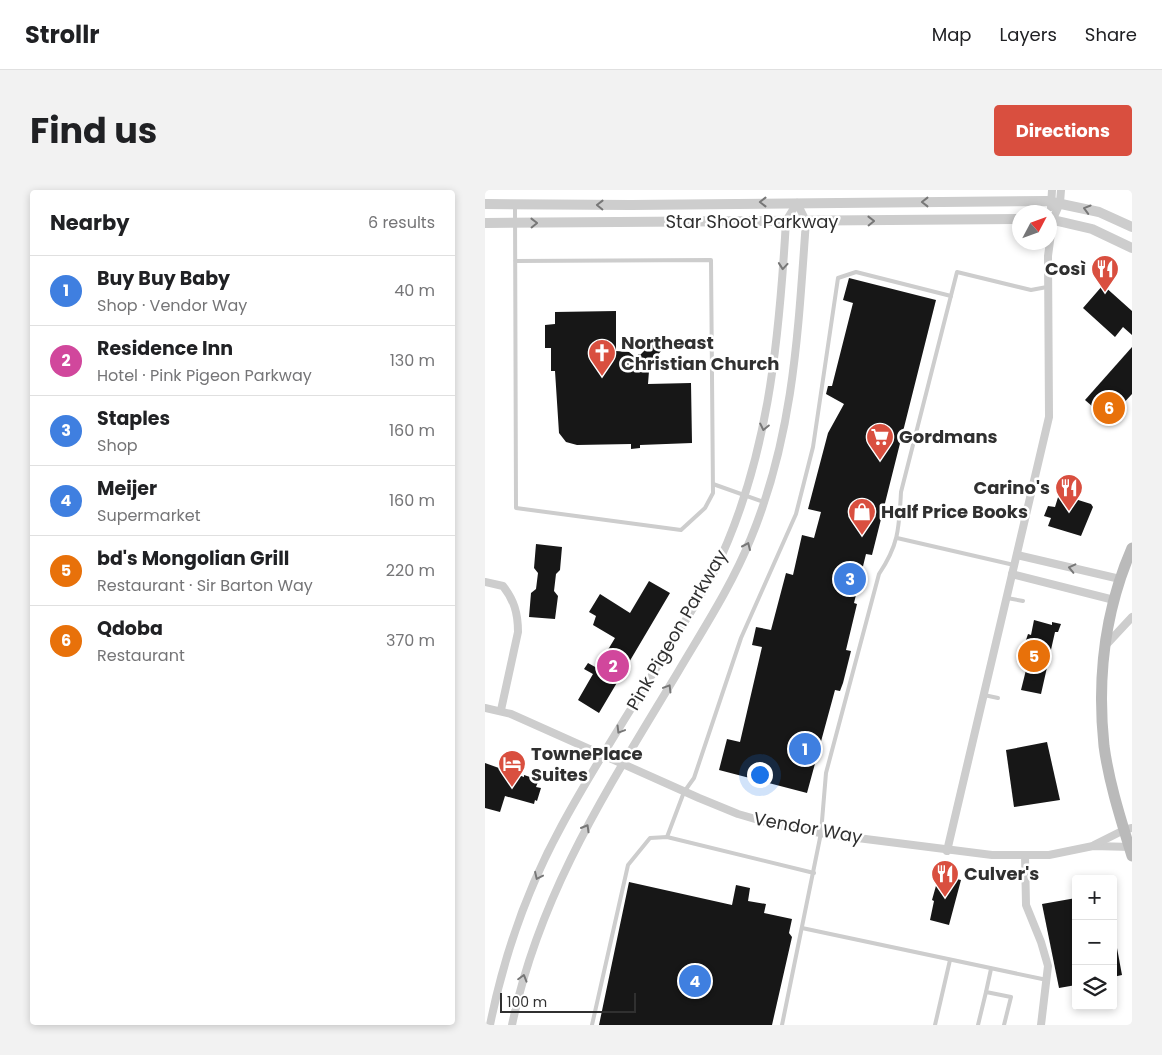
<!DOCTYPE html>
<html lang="en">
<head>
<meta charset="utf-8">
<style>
  body { margin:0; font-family:Poppins,sans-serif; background:#f2f2f2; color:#202124 }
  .controls { position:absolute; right:15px; bottom:15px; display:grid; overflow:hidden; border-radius:5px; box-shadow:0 2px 8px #0003 }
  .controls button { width:45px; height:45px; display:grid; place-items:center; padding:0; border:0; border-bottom:1px solid #e0e0e0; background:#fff; color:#202124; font:25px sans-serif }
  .compass { position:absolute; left:527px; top:15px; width:45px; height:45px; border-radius:50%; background:#fff; box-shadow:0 2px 8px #0003; rotate:49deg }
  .scale { position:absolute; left:15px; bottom:12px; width:136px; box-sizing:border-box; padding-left:5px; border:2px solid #303030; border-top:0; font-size:14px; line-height:18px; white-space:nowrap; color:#303030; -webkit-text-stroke:4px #fff; paint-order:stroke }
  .you { position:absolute; left:274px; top:584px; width:18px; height:18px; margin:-12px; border:4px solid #fff; border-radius:50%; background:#1a73e8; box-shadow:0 0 0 8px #1a73e833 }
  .badge { display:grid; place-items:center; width:32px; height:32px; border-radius:50%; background:#d94f3f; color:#fff; font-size:16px; font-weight:700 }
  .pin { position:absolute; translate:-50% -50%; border:2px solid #fff; box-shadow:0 1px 5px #0006 }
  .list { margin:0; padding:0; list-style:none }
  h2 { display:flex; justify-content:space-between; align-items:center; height:65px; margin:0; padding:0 20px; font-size:21px }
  h2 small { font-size:16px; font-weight:400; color:#757577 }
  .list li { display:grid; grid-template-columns:32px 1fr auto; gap:15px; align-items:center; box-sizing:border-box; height:70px; padding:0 20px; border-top:1px solid #e0e0e0 }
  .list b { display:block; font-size:19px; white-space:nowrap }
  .list p { margin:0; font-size:16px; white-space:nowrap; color:#757577 }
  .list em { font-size:16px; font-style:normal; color:#757577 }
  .icon { flex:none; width:28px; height:28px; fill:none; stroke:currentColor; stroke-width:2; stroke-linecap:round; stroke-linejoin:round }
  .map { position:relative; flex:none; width:647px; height:835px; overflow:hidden; border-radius:5px }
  header { display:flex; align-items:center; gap:30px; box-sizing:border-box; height:70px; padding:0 25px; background:#fff; border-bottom:1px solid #e0e0e0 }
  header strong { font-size:24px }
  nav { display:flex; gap:28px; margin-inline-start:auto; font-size:18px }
  .intro { display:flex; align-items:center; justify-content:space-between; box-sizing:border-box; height:120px; padding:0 30px }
  h1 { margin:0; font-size:35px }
  .button { padding:12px 22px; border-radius:5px; background:#d94f3f; color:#fff; font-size:18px; font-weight:700 }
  main { display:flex; gap:30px; padding:0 30px }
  aside { flex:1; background:#fff; border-radius:5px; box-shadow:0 2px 8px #0003 }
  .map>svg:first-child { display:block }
  .building { fill:#171717 }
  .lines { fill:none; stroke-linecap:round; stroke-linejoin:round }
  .service { stroke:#cdcdcd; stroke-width:4 }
  .minor { stroke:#cdcdcd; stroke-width:8 }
  .tertiary { stroke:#cdcdcd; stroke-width:10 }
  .secondary { stroke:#bababa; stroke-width:11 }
  .oneway { stroke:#777 }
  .labels { text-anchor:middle; stroke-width:5; stroke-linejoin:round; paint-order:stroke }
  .street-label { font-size:18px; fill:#303030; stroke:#fff }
  .poi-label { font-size:18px; font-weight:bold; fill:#303030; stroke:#fff; text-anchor:start }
</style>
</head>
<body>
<header>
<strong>Strollr</strong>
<nav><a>Map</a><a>Layers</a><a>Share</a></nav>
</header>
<div class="intro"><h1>Find us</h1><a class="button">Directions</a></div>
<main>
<aside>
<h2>Nearby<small>6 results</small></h2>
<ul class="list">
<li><span class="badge" style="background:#3f7fe0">1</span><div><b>Buy Buy Baby</b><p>Shop · Vendor Way</p></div><em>40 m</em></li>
<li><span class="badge" style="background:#d1479c">2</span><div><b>Residence Inn</b><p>Hotel · Pink Pigeon Parkway</p></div><em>130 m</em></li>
<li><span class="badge" style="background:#3f7fe0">3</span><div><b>Staples</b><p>Shop</p></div><em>160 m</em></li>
<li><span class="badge" style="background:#3f7fe0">4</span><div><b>Meijer</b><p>Supermarket</p></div><em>160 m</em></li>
<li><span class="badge" style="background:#e8710a">5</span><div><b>bd's Mongolian Grill</b><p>Restaurant · Sir Barton Way</p></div><em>220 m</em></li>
<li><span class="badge" style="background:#e8710a">6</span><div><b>Qdoba</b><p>Restaurant</p></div><em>370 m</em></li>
</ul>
</aside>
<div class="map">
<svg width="647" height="835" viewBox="0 0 647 835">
  <rect width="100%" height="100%" fill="#fff"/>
  <!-- building -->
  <g class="building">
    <path d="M364 88 451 110 387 365 381 364 369 413 372 414 361 460 366 461 358 493 355 501 350 500 322 603 234 580 242 549 255 552 277 457 267 455 271 437 286 440 301 383 308 385 317 345 329 348 336 322 323 319 343 243 359 214 341 204 343 196H347L368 113 358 110Z"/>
    <path d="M618 95 647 121V145L638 137 630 147 598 118Z"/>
    <path d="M131 121V161L144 162 150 167 154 164 155 165 168 152 177 160 161 178 164 181 163 194 206 193 207 253 155 255V258L146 259V254L92 255 81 252 74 243 70 181H66V158H60V135L70 134V122Z"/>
    <path d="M647 157V204L623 230 600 210Z"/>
    <path d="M574 304 606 314 608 317 596 346 563 336 566 328 559 326 563 316 570 317Z"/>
    <path d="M51 354 77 357 75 380 71 384 69 401 73 406 70 429 44 427 46 403 51 399 53 383 49 378Z"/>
    <path d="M164 391 185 403 114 523 93 510 108 484 99 479 103 473 112 478 130 448 108 435 111 426 104 422 115 404 145 423Z"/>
    <path d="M549 430 567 435V432L576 434 573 442H570L556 504 536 500 543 472 542 469 535 468 543 444 546 445Z"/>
    <path d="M562 552 575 610 529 617 521 560Z"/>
    <path d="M0 573 39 587V585L48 588 47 591 53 592 51 597 56 598 52 611 50 610 49 614 20 606 15 622 0 618Z"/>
    <path d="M454 685 476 690 464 735 445 730 449 711 447 710Z"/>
    <path d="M144 692 247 715 251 695 265 698 263 711 281 714 279 723 307 729 304 743 307 747 287 835H114Z"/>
    <path d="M591 708V795L574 798 557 714Z"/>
    <path d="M628 758H632L637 785 628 787Z"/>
  </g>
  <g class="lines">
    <!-- service -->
    <g class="service">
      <path d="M30 16 31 318 196 340 220 318 228 303 226 70 30 71"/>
      <path d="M228 294 279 312"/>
      <path d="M412 348 529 375"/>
      <path d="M522 408 538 411"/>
      <path d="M499 505 513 508"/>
      <path d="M182 647 199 602 209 588 256 448 311 324 328 257 353 88 371 82 466 106"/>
      <path d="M317 738 562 790"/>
      <path d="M506 779 501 802 526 807 519 835"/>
      <path d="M107 835 143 675 165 648 182 647 329 683"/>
      <path d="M297 835 336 643 341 583 394 384C414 354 414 338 416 302L472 82 546 100 562 97"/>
      <path d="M450 835 465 770"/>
      <path d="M493 835 501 802"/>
    </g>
    <!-- minor -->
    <g class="minor">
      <path d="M566 17 567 0"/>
      <path d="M532 365 635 389"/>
      <path d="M527 384 629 410"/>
      <path d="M0 392 18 396C29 410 33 423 33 442L16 520"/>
      <path d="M621 455 647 427"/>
      <path d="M0 518 26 524 214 608 253 624 291 635 341 644 507 665H564L608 656 647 657"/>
      <path d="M609 655 639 640 647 638"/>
      <path d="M462 661 564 227 563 66 568 29 575 13 576 0"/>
      <path d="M540 665 541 715 556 752 563 776 556 835"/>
      <path d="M5 835C19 765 43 697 77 635 111 572 151 512 188 451 201 429 216 407 228 384 283 273 294 153 301 31L312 13"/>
      <path d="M27 835C55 701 124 597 193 482 219 438 247 395 266 348 309 243 313 142 321 31L312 13"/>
    </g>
    <!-- tertiary -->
    <g class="tertiary">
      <path d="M0 14 146 15 562 11 614 22 647 37"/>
      <path d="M564 29 607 39 647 58"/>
      <path d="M0 33 534 29"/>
    </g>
    <!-- secondary -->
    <path class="secondary" d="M647 358C620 420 612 489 619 556 624 593 636 630 647 666"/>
  </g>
  <!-- one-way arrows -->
  <defs><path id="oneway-chevron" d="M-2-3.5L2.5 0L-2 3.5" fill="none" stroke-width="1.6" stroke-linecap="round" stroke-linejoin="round" transform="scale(1.25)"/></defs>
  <g class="oneway">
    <use href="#oneway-chevron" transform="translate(278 12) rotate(-180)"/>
    <use href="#oneway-chevron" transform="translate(440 12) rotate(180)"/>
    <use href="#oneway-chevron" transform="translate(115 15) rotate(-179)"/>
    <use href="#oneway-chevron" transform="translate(602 19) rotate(-164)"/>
    <use href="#oneway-chevron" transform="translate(386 31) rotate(-1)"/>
    <use href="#oneway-chevron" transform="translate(49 33) rotate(-1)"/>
    <use href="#oneway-chevron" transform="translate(298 76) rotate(95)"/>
    <use href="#oneway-chevron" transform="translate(279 237) rotate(102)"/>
    <use href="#oneway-chevron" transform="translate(262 356) rotate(-66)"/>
    <use href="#oneway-chevron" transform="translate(587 378) rotate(-167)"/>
    <use href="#oneway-chevron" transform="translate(183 498) rotate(-59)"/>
    <use href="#oneway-chevron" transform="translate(135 540) rotate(121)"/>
    <use href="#oneway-chevron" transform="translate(101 638) rotate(-60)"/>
    <use href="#oneway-chevron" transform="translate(53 686) rotate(115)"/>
    <use href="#oneway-chevron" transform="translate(38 788) rotate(-74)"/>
  </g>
  <!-- icons -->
  <defs>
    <symbol id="restaurant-pin" viewBox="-11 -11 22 30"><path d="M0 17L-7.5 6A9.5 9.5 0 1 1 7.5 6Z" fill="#d94f3f" stroke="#fff"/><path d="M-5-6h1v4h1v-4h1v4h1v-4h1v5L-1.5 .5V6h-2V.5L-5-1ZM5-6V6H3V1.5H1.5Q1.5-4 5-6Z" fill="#fff"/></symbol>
    <symbol id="church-pin" viewBox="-11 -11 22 30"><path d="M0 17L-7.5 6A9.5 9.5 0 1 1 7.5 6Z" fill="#d94f3f" stroke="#fff"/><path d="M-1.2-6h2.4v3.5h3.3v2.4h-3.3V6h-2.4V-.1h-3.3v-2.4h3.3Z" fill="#fff"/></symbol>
    <symbol id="supermarket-pin" viewBox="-11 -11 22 30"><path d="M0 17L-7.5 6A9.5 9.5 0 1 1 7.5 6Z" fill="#d94f3f" stroke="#fff"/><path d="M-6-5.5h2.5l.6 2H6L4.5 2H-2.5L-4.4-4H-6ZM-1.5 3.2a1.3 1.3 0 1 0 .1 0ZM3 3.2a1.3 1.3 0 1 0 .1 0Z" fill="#fff"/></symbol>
    <symbol id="shop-pin" viewBox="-11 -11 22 30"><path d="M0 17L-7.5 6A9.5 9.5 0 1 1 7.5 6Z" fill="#d94f3f" stroke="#fff"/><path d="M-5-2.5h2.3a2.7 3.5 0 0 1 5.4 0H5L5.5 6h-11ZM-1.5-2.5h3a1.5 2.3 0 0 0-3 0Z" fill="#fff"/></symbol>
    <symbol id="hotel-pin" viewBox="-11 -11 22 30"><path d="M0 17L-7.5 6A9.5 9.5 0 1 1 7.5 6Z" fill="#d94f3f" stroke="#fff"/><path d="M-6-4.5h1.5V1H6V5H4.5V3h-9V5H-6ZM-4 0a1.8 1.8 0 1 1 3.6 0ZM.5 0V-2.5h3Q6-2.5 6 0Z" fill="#fff"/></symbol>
  </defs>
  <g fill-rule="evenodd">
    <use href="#restaurant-pin" x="604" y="63" width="32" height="43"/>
    <use href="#church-pin" x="101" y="147" width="32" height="43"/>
    <use href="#supermarket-pin" x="379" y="231" width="32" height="43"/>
    <use href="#restaurant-pin" x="568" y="282" width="32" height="43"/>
    <use href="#shop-pin" x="361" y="306" width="32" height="43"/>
    <use href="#hotel-pin" x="11" y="558" width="32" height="43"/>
    <use href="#restaurant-pin" x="444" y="668" width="32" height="43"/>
  </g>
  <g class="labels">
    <!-- street labels -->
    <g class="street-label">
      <text x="267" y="38">Star Shoot Parkway</text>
      <text transform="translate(192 440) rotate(-60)" y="6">Pink Pigeon Parkway</text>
      <text transform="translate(323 638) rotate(10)" y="6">Vendor Way</text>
    </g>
    <!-- poi labels -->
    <g class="poi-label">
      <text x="601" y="85" text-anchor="end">Così</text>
      <text x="136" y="159">Northeast<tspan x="136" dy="21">Christian Church</tspan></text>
      <text x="414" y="253">Gordmans</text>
      <text x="565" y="304" text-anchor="end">Carino's</text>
      <text x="396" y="328">Half Price Books</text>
      <text x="46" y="570">TownePlace<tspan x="46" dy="21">Suites</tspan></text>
      <text x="479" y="690">Culver's</text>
    </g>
  </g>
</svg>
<div class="controls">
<button>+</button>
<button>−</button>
<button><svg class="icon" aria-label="layers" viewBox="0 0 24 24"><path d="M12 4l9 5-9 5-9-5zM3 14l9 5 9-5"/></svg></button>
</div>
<svg class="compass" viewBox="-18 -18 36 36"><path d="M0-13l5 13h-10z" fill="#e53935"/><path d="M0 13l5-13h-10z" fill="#757577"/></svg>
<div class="scale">100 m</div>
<div class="you"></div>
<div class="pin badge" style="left:320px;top:559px;background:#3f7fe0">1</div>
<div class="pin badge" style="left:128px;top:476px;background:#d1479c">2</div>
<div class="pin badge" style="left:365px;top:389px;background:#3f7fe0">3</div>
<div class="pin badge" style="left:210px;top:791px;background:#3f7fe0">4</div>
<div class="pin badge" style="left:549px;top:466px;background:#e8710a">5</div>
<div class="pin badge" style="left:624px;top:218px;background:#e8710a">6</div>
</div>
</main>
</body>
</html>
